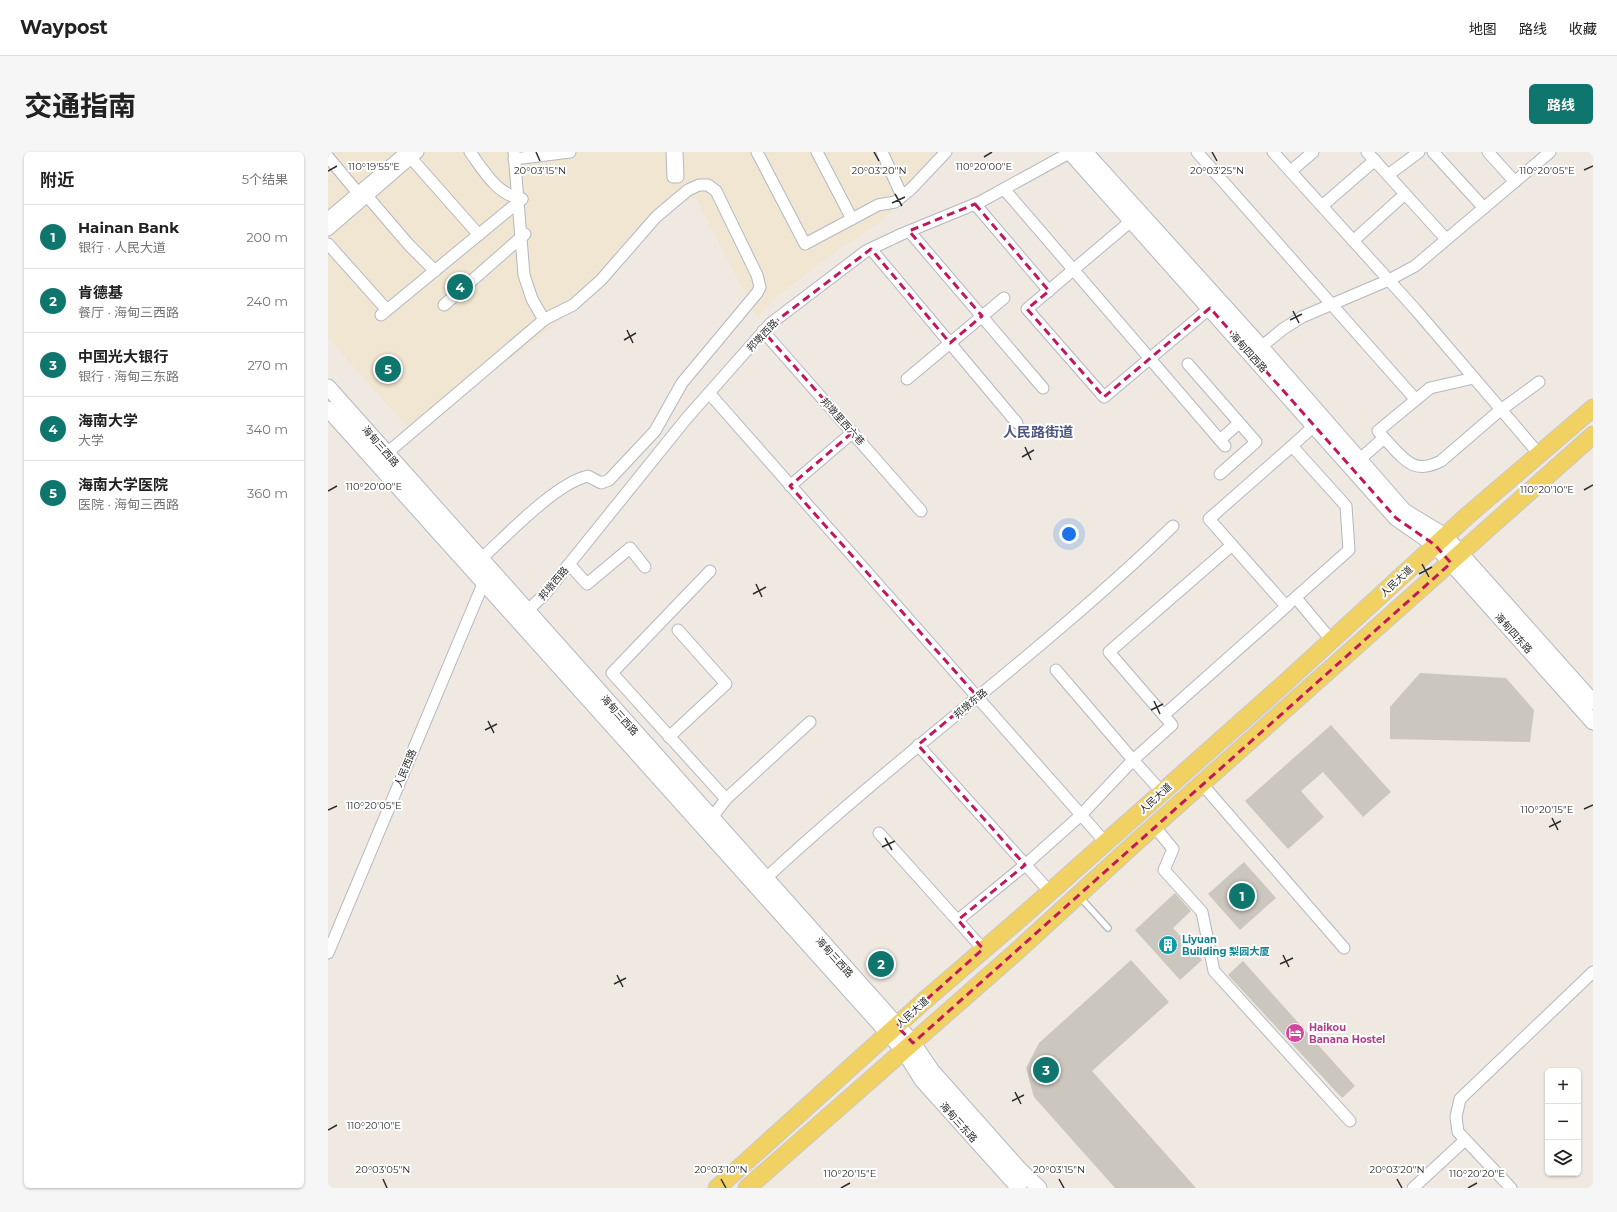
<!DOCTYPE html>
<html lang="zh">
<head>
<meta charset="utf-8">
<style>
  body { margin:0; font-family:Montserrat,"Noto Sans SC",sans-serif; background:#f6f6f6; color:#222 }
  .controls { position:absolute; right:12px; bottom:12px; display:grid; overflow:hidden; border-radius:6px; box-shadow:0 1px 3px #0004 }
  .controls button { width:36px; height:36px; display:grid; place-items:center; padding:0; border:0; border-bottom:1px solid #e0e0e0; background:#fff; color:#222; font:20px sans-serif }
  .you { position:absolute; left:741px; top:382px; width:14px; height:14px; margin:-10px; border:3px solid #fff; border-radius:50%; background:#1a73e8; box-shadow:0 0 0 6px #1a73e833 }
  .badge { display:grid; place-items:center; width:26px; height:26px; border-radius:50%; background:#0f766e; color:#fff; font-size:13px; font-weight:700 }
  .pin { position:absolute; translate:-50% -50%; border:2px solid #fff; box-shadow:0 1px 4px #0006 }
  .list { margin:0; padding:0; list-style:none }
  h2 { display:flex; justify-content:space-between; align-items:center; height:52px; margin:0; padding:0 16px; font-size:17px }
  h2 small { font-size:13px; font-weight:400; color:#767676 }
  .list li { display:grid; grid-template-columns:26px 1fr auto; gap:12px; align-items:center; box-sizing:border-box; height:64px; padding:0 16px; border-top:1px solid #e0e0e0 }
  .list b { display:block; font-size:15px; white-space:nowrap }
  .list p { margin:0; font-size:13px; white-space:nowrap; color:#767676 }
  .list em { font-size:13px; font-style:normal; color:#767676 }
  .icon { flex:none; width:22px; height:22px; fill:none; stroke:currentColor; stroke-width:2; stroke-linecap:round; stroke-linejoin:round }
  .map { position:relative; flex:none; width:1265px; height:1036px; overflow:hidden; border-radius:6px }
  header { display:flex; align-items:center; gap:24px; box-sizing:border-box; height:56px; padding:0 20px; background:#fff; border-bottom:1px solid #e0e0e0 }
  header strong { font-size:19px }
  nav { display:flex; gap:22px; margin-inline-start:auto; font-size:14px }
  .intro { display:flex; align-items:center; justify-content:space-between; box-sizing:border-box; height:96px; padding:0 24px }
  h1 { margin:0; font-size:28px }
  .button { padding:10px 18px; border-radius:6px; background:#0f766e; color:#fff; font-size:14px; font-weight:700 }
  main { display:flex; gap:24px; padding:0 24px }
  aside { flex:1; background:#fff; border-radius:6px; box-shadow:0 1px 3px #0004 }
  .map>svg:first-child { display:block }
  .education { fill:#f0e6d1 }
  .building { fill:#cbc7bf }
  .lines { fill:none; stroke-linecap:round; stroke-linejoin:round }
  .lane-casing { stroke:#b4b7c1; stroke-width:8 }
  .street-casing { stroke:#b4b7c1; stroke-width:13 }
  .secondary-casing { stroke:#b4b7c1; stroke-width:17 }
  .primary-casing { stroke:#c9c9c9; stroke-width:19 }
  .lane { stroke:#fff; stroke-width:5.5 }
  .street { stroke:#fff; stroke-width:11 }
  .secondary { stroke:#fff; stroke-width:15 }
  .primary { stroke:#f2d163; stroke-width:17 }
  .marked { fill:none; stroke:#c2185b; stroke-width:3; stroke-dasharray:8 5; stroke-linejoin:round }
  .ticks { fill:none; stroke:#2e2e2e; stroke-width:1.5 }
  .labels { text-anchor:middle; stroke-width:4; stroke-linejoin:round; paint-order:stroke }
  .street-label { font-size:10px; fill:#2e2e2e; stroke:#fff }
  .culture-label { font-size:10px; font-weight:bold; fill:#0d838f; stroke:#fff; text-anchor:start }
  .hotel-label { font-size:10px; font-weight:bold; fill:#b23c85; stroke:#fff; text-anchor:start }
  .district-label { font-size:14px; font-weight:bold; fill:#4d5680; stroke:#fff }
  .ticks-label { font-size:10px; text-anchor:middle; fill:#2e2e2e; stroke:#fff; stroke-width:4; stroke-linejoin:round; paint-order:stroke }
</style>
</head>
<body>
<header>
<strong>Waypost</strong>
<nav><a>地图</a><a>路线</a><a>收藏</a></nav>
</header>
<div class="intro"><h1>交通指南</h1><a class="button">路线</a></div>
<main>
<aside>
<h2>附近<small>5个结果</small></h2>
<ul class="list">
<li><span class="badge">1</span><div><b>Hainan Bank</b><p>银行 · 人民大道</p></div><em>200 m</em></li>
<li><span class="badge">2</span><div><b>肯德基</b><p>餐厅 · 海甸三西路</p></div><em>240 m</em></li>
<li><span class="badge">3</span><div><b>中国光大银行</b><p>银行 · 海甸三东路</p></div><em>270 m</em></li>
<li><span class="badge">4</span><div><b>海南大学</b><p>大学</p></div><em>340 m</em></li>
<li><span class="badge">5</span><div><b>海南大学医院</b><p>医院 · 海甸三西路</p></div><em>360 m</em></li>
</ul>
</aside>
<div class="map">
<svg width="1265" height="1036" viewBox="0 0 1265 1036">
  <rect width="100%" height="100%" fill="#efe9e1"/>
  <!-- education -->
  <path class="education" d="M0 0H623L555 68 510 98 452 142 429 165 367 45 347 55 332 64 255 146 223 176 177 211 168 201 80 276 0 186Z"/>
  <!-- building -->
  <g class="building">
    <path d="M1092 521 1178 526 1206 558 1202 590 1062 587V555Z"/>
    <path d="M1003 573 1063 640 1035 665 995 620 973 639 996 665 960 697 917 649Z"/>
    <path d="M916 710 948 746 912 778 880 742Z"/>
    <path d="M847 741 863 759 845 776 874 808 852 828 807 778Z"/>
    <path d="M803 808 841 850 764 919 868 1036H787L706 945 698 916 711 891Z"/>
    <path d="M915 809 1027 934 1014 946 900 823Z"/>
  </g>
  <g class="lines">
    <defs>
      <path id="lane" d="M751 744 780 776"/>
      <g id="street">
        <path d="M84 0 83 6 151 83"/>
        <path d="M142 0C156 19 169 43 194 47"/>
        <path d="M186 0 196 123 204 147 216 168"/>
        <path d="M344 0 345 25H350L349 0"/>
        <path d="M429 0 477 92 550 53 567 50 583 37 618 0"/>
        <path d="M489 0 524 67"/>
        <path d="M554 0 574 44"/>
        <path d="M869 0 1088 248"/>
        <path d="M945 0 1087 157 1211 302"/>
        <path d="M1039 0 1118 87"/>
        <path d="M1105 0 1156 56"/>
        <path d="M1160 0 1187 30"/>
        <path d="M0 5 30 41 39 44 81 93 107 119"/>
        <path d="M186 7 242 0"/>
        <path d="M963 19 985 0"/>
        <path d="M1060 23 1091 0"/>
        <path d="M676 37 897 294"/>
        <path d="M647 52 721 139"/>
        <path d="M994 54 1047 8"/>
        <path d="M0 66 78 0"/>
        <path d="M803 69 699 157 776 245 882 156"/>
        <path d="M0 78 90 0"/>
        <path d="M581 79 715 236"/>
        <path d="M1025 89 1077 42"/>
        <path d="M0 92 59 158"/>
        <path d="M543 97 689 271"/>
        <path d="M116 153 197 82"/>
        <path d="M53 163 194 47"/>
        <path d="M435 179 593 359"/>
        <path d="M933 195 955 177 974 165 1061 128 1087 114 1222 0"/>
        <path d="M860 212 928 290 892 322"/>
        <path d="M579 227 676 146"/>
        <path d="M381 241 777 690"/>
        <path d="M1056 286C1075 306 1085 324 1113 309L1170 260 1211 230"/>
        <path d="M892 288 911 271"/>
        <path d="M964 294 881 367 958 454 1021 398 1018 354 964 294 987 273"/>
        <path d="M59 301 217 167 245 153 273 128 328 65 360 38 371 33H380L388 39 429 123 432 135 429 141 354 231 327 279 281 328 273 331 260 324C228 331 178 384 153 407"/>
        <path d="M1031 308 1056 286 1050 279 1102 236 1146 226"/>
        <path d="M462 334 525 280"/>
        <path d="M241 412 259 432 302 396 317 415"/>
        <path d="M382 419 284 521 398 647 383 667"/>
        <path d="M968 446 1004 489"/>
        <path d="M199 459 217 442 358 267 442 172 538 99 574 82 652 50 743 0"/>
        <path d="M836 563 960 453"/>
        <path d="M341 585 398 532 350 478"/>
        <path d="M590 593 722 740"/>
        <path d="M874 632 1016 796"/>
        <path d="M834 640 805 608 844 573 781 500 904 393"/>
        <path d="M398 647 482 570"/>
        <path d="M826 674 845 697 836 718 874 760 886 819 1022 969"/>
        <path d="M551 681 655 797"/>
        <path d="M437 727C569 604 716 499 845 374"/>
        <path d="M630 768 697 713 753 663 805 608 728 518"/>
        <path d="M0 801 155 432"/>
        <path d="M1085 1036 1137 988"/>
        <path d="M1183 1036 1130 980 1128 965 1132 947 1265 820"/>
      </g>
      <g id="secondary">
        <path d="M742 0 1068 366 1107 393 1265 570"/>
        <path d="M757 0 926 187 1076 359 1117 384 1265 550"/>
        <path d="M0 235 585 891 604 919 692 1018 711 1036"/>
        <path d="M0 257 576 899 594 928 691 1036"/>
      </g>
      <g id="primary">
        <path d="M389 1036 596 849 696 763 958 530 1139 364 1265 256"/>
        <path d="M419 1036 688 800 806 692 1265 283"/>
      </g>
    </defs>
    <!-- lane casing -->
    <use href="#lane" class="lane-casing"/>
    <!-- street casing -->
    <use href="#street" class="street-casing"/>
    <!-- secondary casing -->
    <use href="#secondary" class="secondary-casing"/>
    <!-- primary casing -->
    <use href="#primary" class="primary-casing"/>
    <!-- lane -->
    <use href="#lane" class="lane"/>
    <!-- street -->
    <use href="#street" class="street"/>
    <!-- secondary -->
    <use href="#secondary" class="secondary"/>
    <!-- primary -->
    <use href="#primary" class="primary"/>
  </g>
  <!-- marked area -->
  <path class="marked" d="M647 52 721 139 699 157 776 245 882 156 1068 366 1107 393 1123 411 585 891 569 874 655 797 630 768 697 713 590 593 649 544 462 334 525 280 435 179 543 97 622 191 654 164 581 79Z"/>
  <!-- ticks -->
  <path class="ticks" d="M208 0 212 9M546 0 551 9M884 0 889 9M656 5 664 0M1256 18 1265 14M0 19 9 14M567 42 574 54M564 51 577 45M965 159 971 171M962 168 974 162M299 178 305 191M296 188 308 181M697 295 703 308M694 305 706 298M1256 338 1265 333M0 339 9 334M1094 412 1101 425M1091 422 1104 415M428 432 434 445M425 442 438 435M826 549 832 562M823 558 835 552M160 569 166 581M157 578 169 572M1256 657 1265 653M0 658 9 654M1224 666 1230 678M1221 675 1233 669M557 686 564 698M554 695 567 689M955 803 961 815M952 812 965 806M289 823 295 835M286 832 298 826M687 940 693 952M684 949 696 943M0 978 9 973M55 1027 59 1036M393 1027 398 1036M731 1027 736 1036M1069 1027 1074 1036M513 1036 522 1031M1140 1036 1149 1031"/>
  <!-- icons -->
  <defs>
    <symbol id="building-disc" viewBox="-11 -11 22 22"><circle r="9.5" fill="#0f9aa8" stroke="#fff"/><path d="M-4-6H4V6H1V3H-1V6H-4ZM-2.5-4.3h1.7v1.8h-1.7ZM.8-4.3h1.7v1.8H.8ZM-2.5-1h1.7V.8h-1.7ZM.8-1h1.7V.8H.8Z" fill="#fff"/></symbol>
    <symbol id="hotel-disc" viewBox="-11 -11 22 22"><circle r="9.5" fill="#d1479c" stroke="#fff"/><path d="M-6-4.5h1.5V1H6V5H4.5V3h-9V5H-6ZM-4 0a1.8 1.8 0 1 1 3.6 0ZM.5 0V-2.5h3Q6-2.5 6 0Z" fill="#fff"/></symbol>
  </defs>
  <g fill-rule="evenodd">
    <use href="#building-disc" x="829" y="782" width="22" height="22"/>
    <use href="#hotel-disc" x="956" y="870" width="22" height="22"/>
  </g>
  <g class="labels">
    <!-- street labels -->
    <g class="street-label">
      <text transform="translate(434 183) rotate(-46)" y="4">邦墩西路</text>
      <text transform="translate(921 200) rotate(48)" y="4">海甸四西路</text>
      <text transform="translate(515 269) rotate(48)" y="4">邦墩里西六巷</text>
      <text transform="translate(53 294) rotate(49)" y="4">海甸三西路</text>
      <text transform="translate(1068 429) rotate(-43)" y="4">人民大道</text>
      <text transform="translate(225 431) rotate(-50)" y="4">邦墩西路</text>
      <text transform="translate(1186 481) rotate(48)" y="4">海甸四东路</text>
      <text transform="translate(642 551) rotate(-40)" y="4">邦墩东路</text>
      <text transform="translate(292 563) rotate(48)" y="4">海甸三西路</text>
      <text transform="translate(77 616) rotate(-67)" y="4">人民西路</text>
      <text transform="translate(827 646) rotate(-42)" y="4">人民大道</text>
      <text transform="translate(507 805) rotate(48)" y="4">海甸三西路</text>
      <text transform="translate(584 860) rotate(-42)" y="4">人民大道</text>
      <text transform="translate(631 970) rotate(48)" y="4">海甸三东路</text>
    </g>
    <!-- culture labels -->
    <g class="culture-label">
      <text x="854" y="791">Liyuan<tspan x="854" dy="12">Building 梨园大厦</tspan></text>
    </g>
    <!-- hotel labels -->
    <g class="hotel-label">
      <text x="981" y="879">Haikou<tspan x="981" dy="12">Banana Hostel</tspan></text>
    </g>
    <!-- district labels -->
    <g class="district-label">
      <text x="710" y="285">人民路街道</text>
    </g>
  </g>
  <g class="ticks-label">
    <text x="46" y="18">110°19'55"E</text>
    <text x="656" y="18">110°20'00"E</text>
    <text x="1219" y="22">110°20'05"E</text>
    <text x="212" y="22">20°03'15"N</text>
    <text x="551" y="22">20°03'20"N</text>
    <text x="889" y="22">20°03'25"N</text>
    <text x="46" y="338">110°20'00"E</text>
    <text x="1219" y="341">110°20'10"E</text>
    <text x="46" y="657">110°20'05"E</text>
    <text x="1219" y="661">110°20'15"E</text>
    <text x="46" y="977">110°20'10"E</text>
    <text x="55" y="1021">20°03'05"N</text>
    <text x="393" y="1021">20°03'10"N</text>
    <text x="731" y="1021">20°03'15"N</text>
    <text x="1069" y="1021">20°03'20"N</text>
    <text x="522" y="1025">110°20'15"E</text>
    <text x="1149" y="1025">110°20'20"E</text>
  </g>
</svg>
<div class="controls">
<button>+</button>
<button>−</button>
<button><svg class="icon" aria-label="layers" viewBox="0 0 24 24"><path d="M12 4l9 5-9 5-9-5zM3 14l9 5 9-5"/></svg></button>
</div>
<div class="you"></div>
<div class="pin badge" style="left:914px;top:744px">1</div>
<div class="pin badge" style="left:553px;top:812px">2</div>
<div class="pin badge" style="left:718px;top:918px">3</div>
<div class="pin badge" style="left:132px;top:135px">4</div>
<div class="pin badge" style="left:60px;top:217px">5</div>
</div>
</main>
</body>
</html>
